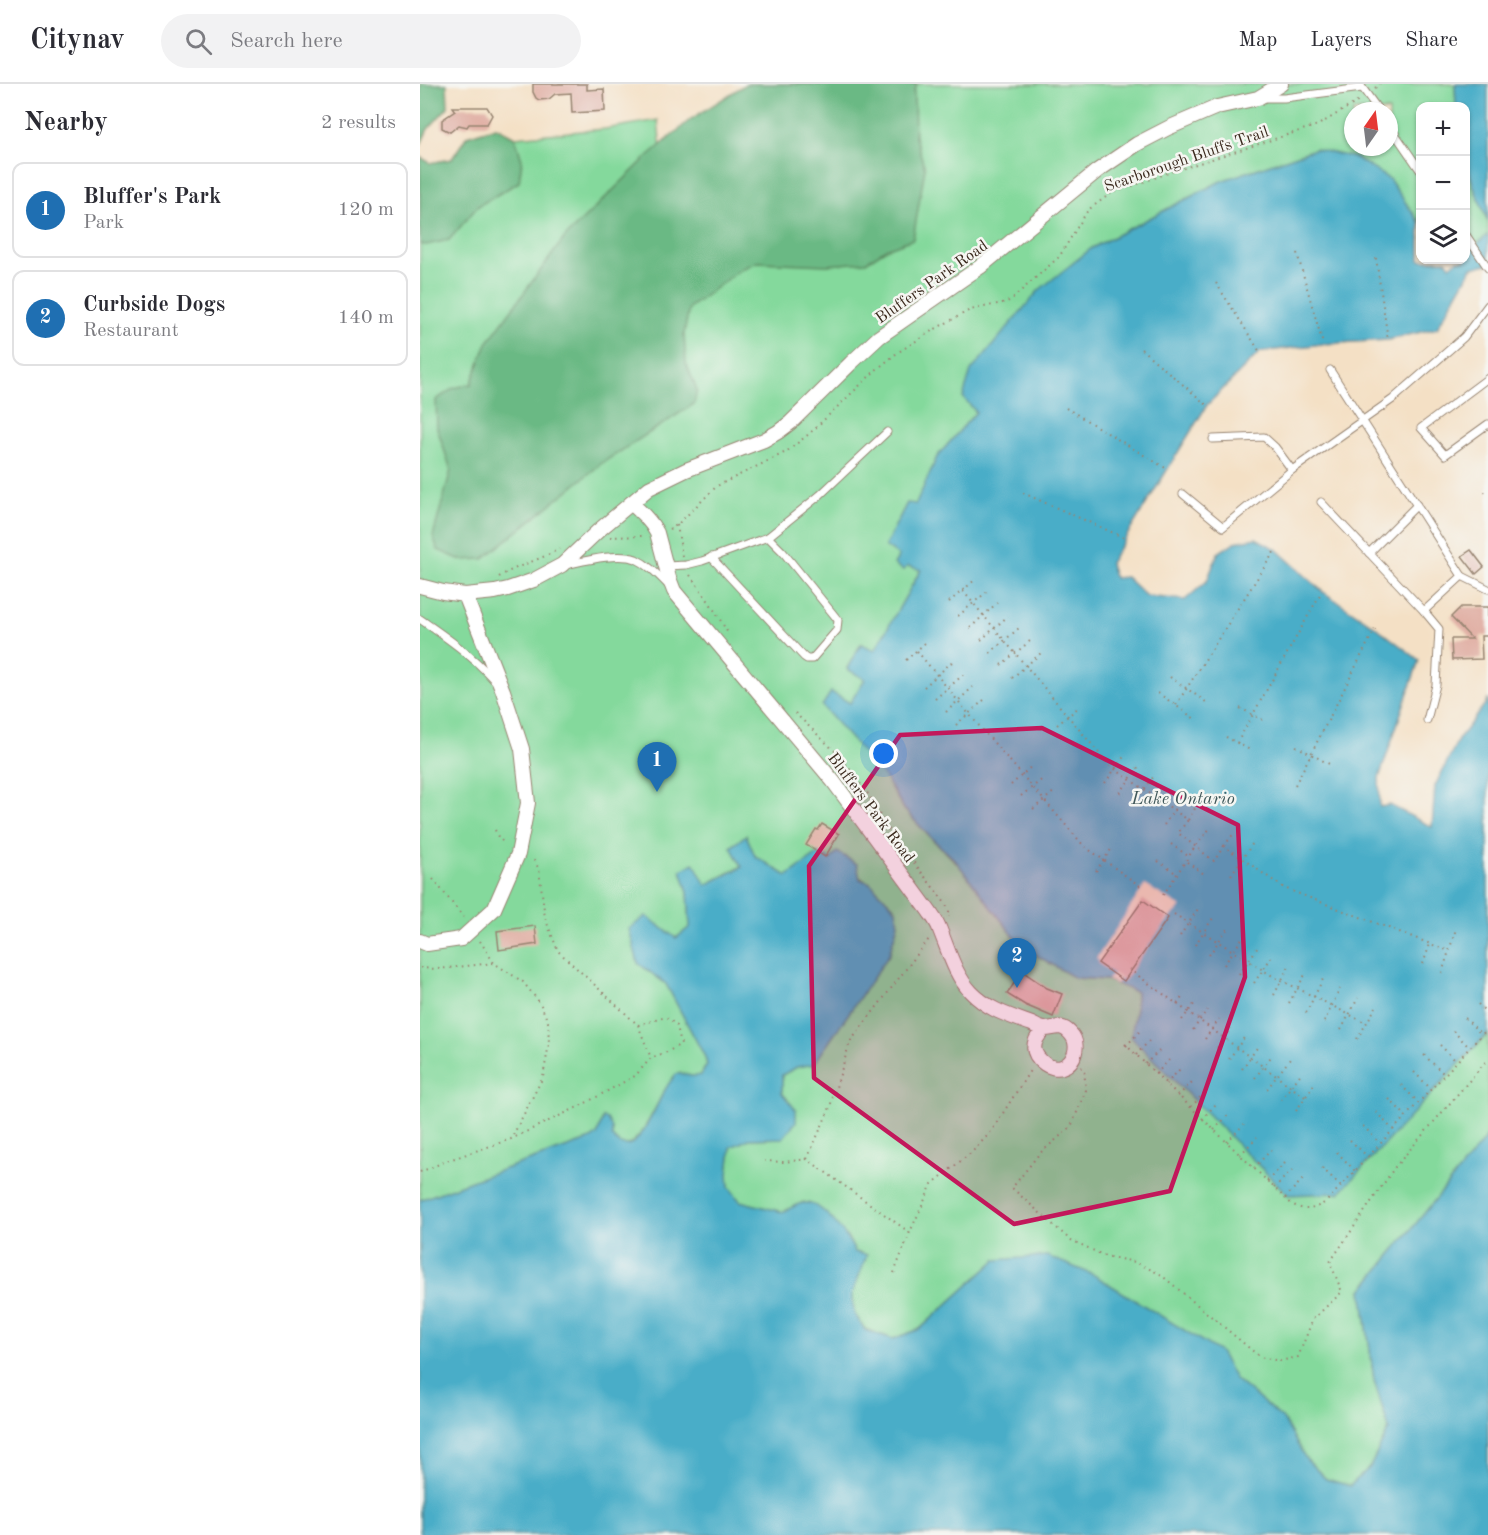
<!DOCTYPE html>
<html lang="en">
<head>
<meta charset="utf-8">
<style>
  body { margin:0; font-family:"Old Standard TT",serif; background:#f2f2f3; color:#2b2b33 }
  .controls { position:absolute; right:18px; top:18px; display:grid; overflow:hidden; border-radius:12px; box-shadow:0 2px 4px #0004 }
  .controls button { width:54px; height:54px; display:grid; place-items:center; padding:0; border:0; border-bottom:2px solid #e1e1e2; background:#fff; color:#2b2b33; font:30px sans-serif }
  .compass { position:absolute; left:924px; top:18px; width:54px; height:54px; border-radius:50%; background:#fff; box-shadow:0 2px 4px #0004; rotate:14deg }
  .you { position:absolute; left:464px; top:670px; width:21px; height:21px; margin:-15px; border:4px solid #fff; border-radius:50%; background:#1a73e8; box-shadow:0 0 0 9px #1a73e833 }
  .badge { display:grid; place-items:center; width:39px; height:39px; border-radius:50%; background:#1f6fb2; color:#fff; font-size:20px; font-weight:700 }
  .pin { position:absolute; translate:-50% -50px; filter:drop-shadow(0 2px 3px #0008) }
  .pin::after { content:''; position:absolute; top:32px; width:21px; height:18px; background:inherit; clip-path:polygon(0 0,100% 0,50% 100%) }
  .list { margin:0; padding:0; list-style:none }
  h2 { display:flex; justify-content:space-between; align-items:center; height:78px; margin:0; padding:0 24px; font-size:26px }
  h2 small { font-size:20px; font-weight:400; color:#7c7c81 }
  .list li { display:grid; grid-template-columns:39px 1fr auto; gap:18px; align-items:center; box-sizing:border-box; height:96px; margin:0 12px 12px; padding:0 12px; border:2px solid #e1e1e2; border-radius:12px }
  .list b { display:block; font-size:22px; white-space:nowrap }
  .list p { margin:0; font-size:20px; white-space:nowrap; color:#7c7c81 }
  .list em { font-size:20px; font-style:normal; color:#7c7c81 }
  .icon { flex:none; width:33px; height:33px; fill:none; stroke:currentColor; stroke-width:2; stroke-linecap:round; stroke-linejoin:round }
  .map { position:relative; flex:none; width:1068px; height:1451px; overflow:hidden }
  header { display:flex; align-items:center; gap:36px; box-sizing:border-box; height:84px; padding:0 30px; background:#fff; border-bottom:2px solid #e1e1e2 }
  header strong { font-size:28px }
  nav { display:flex; gap:33px; margin-inline-start:auto; font-size:21px }
  .search { width:420px; height:54px; background:#f2f2f3; display:flex; align-items:center; gap:15px; box-sizing:border-box; padding:0 21px; border-radius:33px; color:#7c7c81; font-size:22px }
  main { display:flex }
  aside { flex:1; background:#fff }
  .map>svg:first-child { display:block }
  .green { fill:#84d99c; stroke:#60825d; stroke-width:1.5; fill-rule:evenodd }
  .forest { fill:#6bb984; stroke:#537251; stroke-width:1.5 }
  .water { fill:#49adc8; stroke:#426c73; stroke-width:1.5 }
  .pier { fill:#f4e0c5 }
  .building { fill:#e0ada2 }
  .lines { fill:none; stroke-linecap:round; stroke-linejoin:round }
  .service-casing { stroke:#988572; stroke-width:9 }
  .minor-casing { stroke:#988572; stroke-width:16 }
  .path { stroke:#988572; stroke-width:2; stroke-dasharray:1.5 4.5; stroke-linecap:butt }
  .service { stroke:#fff; stroke-width:7 }
  .minor { stroke:#fff; stroke-width:14 }
  .marked { fill:#c2185b; fill-opacity:0.2; stroke:#c2185b; stroke-width:4.5; stroke-linejoin:round }
  .labels { text-anchor:middle; stroke-width:5; stroke-linejoin:round; paint-order:stroke }
  .street-label { font-size:16px; fill:#3b2a1e; stroke:#f6f6f2 }
  .water-label { font-size:18px; font-style:italic; fill:#40585a; stroke:#f6f6f2 }
</style>
</head>
<body>
<header>
<strong>Citynav</strong>
<div class="search"><svg class="icon" aria-label="search" viewBox="0 0 24 24"><circle cx="10" cy="10" r="6"/><path d="M15 15l6 6"/></svg>Search here</div>
<nav><a>Map</a><a>Layers</a><a>Share</a></nav>
</header>
<main>
<aside>
<h2>Nearby<small>2 results</small></h2>
<ul class="list">
<li><span class="badge">1</span><div><b>Bluffer's Park</b><p>Park</p></div><em>120 m</em></li>
<li><span class="badge">2</span><div><b>Curbside Dogs</b><p>Restaurant</p></div><em>140 m</em></li>
</ul>
</aside>
<div class="map">
<svg width="1068" height="1451" viewBox="0 0 1068 1451">
  <rect width="100%" height="100%" fill="#f6f6f2"/>
  <filter id="ink" filterUnits="userSpaceOnUse"><feTurbulence type="fractalNoise" baseFrequency=".0167" numOctaves="2"/><feDisplacementMap in="SourceGraphic" scale="12" xChannelSelector="R" yChannelSelector="G"/><feConvolveMatrix kernelMatrix="1 2 1 2 8 2 1 2 1" color-interpolation-filters="sRGB"/></filter>
  <filter id="wash" filterUnits="userSpaceOnUse"><feTurbulence type="fractalNoise" baseFrequency=".008" numOctaves="4" result="noise"/><feDisplacementMap in="SourceGraphic" scale="24" xChannelSelector="R" yChannelSelector="G"/><feGaussianBlur stdDeviation="1.35" result="paint"/><feColorMatrix in="noise" values="0 0 0 0 0 0 0 0 0 0 0 0 0 0 0 0 0 1.4 0 .05"/><feComposite in="paint" operator="in"/></filter>
  <g filter="url(#wash)">
    <rect width="100%" height="100%" fill="#f4e0c5"/>
    <!-- green -->
    <g class="green">
      <path d="M326 0H1035L1036 22H1000V139L969 95 895 65 801 97 672 164 556 328 517 373 496 421 487 419 465 462 479 472 475 480 483 485 487 482 501 485 455 567 441 560 427 584 445 595 430 620 403 622 464 692 484 725 509 752 655 894 687 896 716 908V924L1057 962 1068 949V1051L942 1206 954 1296 969 1345 950 1383 930 1402 906 1395 886 1375 863 1335 815 1295 800 1268 576 1176 500 1245 473 1255 445 1245 434 1229 432 1210 447 1171 435 1168 428 1154 384 1118 362 1128 319 1117 309 1103 308 1090 311 1063 329 1055 363 1054 369 1017 362 1009V991L377 983 394 980 450 799 410 777 401 768 367 792 335 772 326 751 311 763 322 782 286 801 261 786 268 808 270 843 256 854 218 879 246 900 285 973 287 981 280 991 273 993 260 989C256 994 250 998 247 1003 238 1014 218 1072 198 1060 195 1058 194 1055 192 1053V1044L183 1034 177 1051 171 1055 76 1088 0 1116V73L10 79 32 75 47 52 76 43 95 53 185 45 238 36 246 118 352 27ZM933 27H969V63H933Z"/>
      <path d="M1046 77 1053 101 1068 138V151L1046 169Z"/>
    </g>
    <!-- forest -->
    <g class="forest">
      <path d="M0 0H27L28 23 8 45 0 62Z"/>
      <path d="M326 0H497L494 7 495 53 505 84 493 155 466 165 446 178 407 181 337 178 321 185 269 224 264 250 266 279 277 306 274 320 182 379 63 475 41 476 18 466 13 452 31 386 17 344 16 316 34 304 51 300 67 259 145 153 227 73 271 35Z"/>
      <path d="M76 43 95 53 102 76 99 98 58 122 29 156 6 161 0 160V73L10 79 32 75 47 52Z"/>
    </g>
    <!-- water -->
    <g class="water">
      <path d="M1035 0H1068V138L1053 101 1046 77V22H1036Z"/>
      <path d="M895 65 936 74 969 95 1000 139V176H1026L1030 182 1038 176H1046V169L1068 151V180L1052 184 1017 244 968 256 903 260 840 268 787 321 690 479 694 494 706 493 726 512 765 516 787 497 798 469 815 458 836 454 856 465 902 507 956 543 999 576 959 694 960 723 970 721 1012 743 1015 702 1038 656 1068 616V949L919 1109 868 1111 711 953 716 924V908L687 896 655 894 602 863 535 776 509 752 484 725 464 692 402 622 411 608 430 619 445 595 427 585 441 560 455 566 501 486 488 482 483 486 474 480 479 472 465 462 487 419 496 420 517 373 556 328 543 313 551 287 619 206 672 164 801 97Z"/>
      <path d="M326 751 335 772 367 792 401 768 410 776 417 768 437 780 440 795 450 799 476 825 478 840 469 871 394 980 377 983 362 991V1009L376 1026V1038L363 1054 329 1055 311 1063 308 1090 309 1103 320 1117 362 1128C368 1126 378 1119 384 1119 404 1118 427 1152 435 1168L447 1171 432 1210 434 1229 445 1246 473 1255 500 1245 576 1176 627 1172 674 1191 800 1268 815 1295 863 1335 886 1375 906 1395 930 1402 950 1383 969 1345 954 1296 942 1206 1068 1051V1451H0V1116L76 1088 171 1055 177 1051 183 1034 187 1035 192 1044V1053C197 1058 200 1062 208 1061 223 1057 237 1019 245 1006 248 1000 252 995 256 990 266 988 269 995 281 991L287 981 285 973 246 900 218 879 209 845 226 832 256 854 270 843 268 808 261 786 274 779 286 801 322 783 311 763Z"/>
    </g>
    <!-- pier -->
    <path class="pier" d="M725 801 761 823 750 834 696 900 687 896 696 886 676 875Z"/>
    <g id="blocks">
      <!-- building -->
      <g class="building">
        <path d="M113 0H167V6L184 5 185 27 152 29 151 9 135 10 129 15 119 16 116 14 113 8Z"/>
        <path d="M32 23H67L72 31 67 40H49L47 43 39 41 30 48 22 44V36L35 27Z"/>
        <path d="M1051 466 1064 483 1056 490 1042 472Z"/>
        <path d="M1041 523H1068V552H1061L1062 575 1032 576 1031 555H1052L1031 533Z"/>
        <path d="M402 740 419 750 405 773 386 761 396 745 398 746Z"/>
        <path d="M723 816 748 834 704 897 678 879Z"/>
        <path d="M115 842 117 860 79 866 77 847Z"/>
        <path d="M602 887 627 904 642 910 633 933 605 921 587 910Z"/>
      </g>
    </g>
  </g>
  <g filter="url(#ink)">
    <use href="#blocks" fill-opacity="0" stroke="#988572" stroke-width="1.5"/>
    <g class="lines">
      <defs>
        <g id="service">
          <path d="M941 2 959 27"/>
          <path d="M843 14H864L942 4"/>
          <path d="M969 41 1000 86"/>
          <path d="M1046 151 1068 184"/>
          <path d="M1068 294 1001 344 1025 371 1068 340"/>
          <path d="M793 355 844 353 855 363 872 386"/>
          <path d="M763 410 803 443 872 386 973 315 1044 253 1068 221"/>
          <path d="M901 418 1004 527 1042 492 910 286"/>
          <path d="M949 469 997 421"/>
          <path d="M291 473 384 573 387 575H392L417 546 418 536 363 468 348 453"/>
          <path d="M145 481C164 477 197 468 216 475 229 481 239 492 249 502"/>
          <path d="M246 482 266 481 282 477 348 453 400 411 467 348"/>
          <path d="M1042 492 1068 505"/>
          <path d="M1004 527 1019 545 1016 601 1007 636"/>
          <path d="M0 535C26 553 53 572 74 596"/>
        </g>
        <g id="minor">
          <path d="M211 419C221 428 231 437 237 449L249 494 254 507 413 697 509 827C513 833 518 839 520 846 529 868 535 891 551 908 568 926 590 932 612 940 616 942 620 945 625 945 634 945 641 939 650 949 660 959 656 978 642 983 637 985 629 983 625 980 610 969 612 958 623 946"/>
          <path d="M0 502 23 508 45 511 75 508 88 505 114 496 142 481 178 447 229 404 266 386 344 356 358 348 370 339 431 279 459 253 560 183 677 87 717 60 748 44 797 23 838 14 861 0"/>
          <path d="M0 857 7 860 41 855 74 825 98 770 108 719 102 665 83 607 45 511"/>
        </g>
      </defs>
      <!-- service casing -->
      <use href="#service" class="service-casing"/>
      <!-- minor casing -->
      <use href="#minor" class="minor-casing"/>
      <!-- path -->
      <g class="path">
        <path d="M955 4 960 0"/>
        <path d="M877 169 903 260"/>
        <path d="M956 174 968 256"/>
        <path d="M796 199 840 268"/>
        <path d="M721 265 787 321"/>
        <path d="M646 324 747 385"/>
        <path d="M1064 408 1068 409"/>
        <path d="M603 409 705 454"/>
        <path d="M257 441 262 472"/>
        <path d="M249 445 257 441 297 402 366 368 389 350 456 286 477 269 515 245 550 226 587 218 593 214 639 173 668 126 690 110 748 89 898 41 939 17"/>
        <path d="M190 453 224 452"/>
        <path d="M270 491 290 519 308 549"/>
        <path d="M79 493C98 481 120 476 139 465"/>
        <path d="M543 507 689 681 768 736 758 749 794 777 804 762 864 804 1029 867"/>
        <path d="M529 518 556 495"/>
        <path d="M538 532 570 505"/>
        <path d="M550 544 577 519"/>
        <path d="M561 556 588 532"/>
        <path d="M497 567 548 629 664 762 723 804"/>
        <path d="M570 569 599 544"/>
        <path d="M486 576 507 557"/>
        <path d="M581 581 610 557"/>
        <path d="M750 593 786 618"/>
        <path d="M592 594 621 569"/>
        <path d="M504 603 532 578"/>
        <path d="M738 609 775 635"/>
        <path d="M515 615 543 591"/>
        <path d="M756 621 856 465"/>
        <path d="M820 624 845 637"/>
        <path d="M526 628 553 603"/>
        <path d="M375 629 420 672 448 710 466 742 525 819 529 826V833"/>
        <path d="M536 641 564 616"/>
        <path d="M637 641 659 623"/>
        <path d="M806 653 832 667"/>
        <path d="M817 659 902 507"/>
        <path d="M876 662 909 680"/>
        <path d="M685 699 705 671"/>
        <path d="M591 701 613 681"/>
        <path d="M875 701 956 543"/>
        <path d="M700 709 719 682"/>
        <path d="M601 712 624 694"/>
        <path d="M714 719 734 692"/>
        <path d="M613 725 635 707"/>
        <path d="M768 736 777 721"/>
        <path d="M744 741 763 712"/>
        <path d="M75 746 78 753 85 760"/>
        <path d="M751 760 768 772"/>
        <path d="M804 762 815 748"/>
        <path d="M738 777 757 790"/>
        <path d="M767 778 784 790"/>
        <path d="M676 787 692 764"/>
        <path d="M811 791 833 759"/>
        <path d="M13 795 45 835"/>
        <path d="M743 811 775 763 791 743"/>
        <path d="M754 830 851 891 946 939"/>
        <path d="M760 852 778 825"/>
        <path d="M60 857 74 879"/>
        <path d="M775 861 793 834"/>
        <path d="M789 871 808 844"/>
        <path d="M1003 880 1010 860"/>
        <path d="M804 881 823 853"/>
        <path d="M0 884 18 885 74 879 103 898 120 919 128 938 129 960 123 993 91 1055"/>
        <path d="M709 885 885 1013"/>
        <path d="M1022 889 1036 845"/>
        <path d="M819 890 838 863"/>
        <path d="M834 899 853 871"/>
        <path d="M854 911 869 882"/>
        <path d="M869 919 886 889"/>
        <path d="M757 920 764 911"/>
        <path d="M1058 920 1068 930"/>
        <path d="M886 929 903 895"/>
        <path d="M1045 934 1062 951"/>
        <path d="M762 936 775 919"/>
        <path d="M904 938 920 905"/>
        <path d="M218 941 246 933 257 942 261 960 247 968 231 974"/>
        <path d="M773 946 787 926"/>
        <path d="M921 946 938 914"/>
        <path d="M1033 947 1050 964"/>
        <path d="M785 955 799 935"/>
        <path d="M937 955 956 923"/>
        <path d="M705 960 869 1118C884 1128 892 1127 907 1117L1068 944"/>
        <path d="M1020 961 1037 978"/>
        <path d="M706 962 719 948"/>
        <path d="M797 964 811 944"/>
        <path d="M716 971 729 957"/>
        <path d="M1004 971 1025 991"/>
        <path d="M809 975 826 951"/>
        <path d="M725 980 739 967"/>
        <path d="M661 983 664 986 666 1006 651 1043 619 1070 592 1104 649 1155 685 1172 715 1178 740 1190 840 1273 860 1277 878 1273 893 1235 922 1208 910 1178 975 1083 1068 975"/>
        <path d="M822 985 839 961"/>
        <path d="M994 988 1011 1005"/>
        <path d="M736 990 749 976"/>
        <path d="M835 994 853 970"/>
        <path d="M746 1000 762 983"/>
        <path d="M981 1001 998 1018"/>
        <path d="M847 1005 870 975"/>
        <path d="M758 1012 775 995"/>
        <path d="M969 1015 986 1032"/>
        <path d="M861 1016 882 988"/>
        <path d="M771 1023 786 1007"/>
        <path d="M876 1027 895 999"/>
        <path d="M956 1028 973 1046"/>
        <path d="M782 1035 798 1018"/>
        <path d="M943 1042 960 1059"/>
        <path d="M794 1046 810 1029"/>
        <path d="M930 1056 948 1073"/>
        <path d="M807 1058 824 1040"/>
        <path d="M917 1068 935 1087"/>
        <path d="M820 1071 837 1053"/>
        <path d="M387 1075 409 1026 430 958 509 855"/>
        <path d="M344 1077 364 1078 387 1075 489 1148"/>
        <path d="M834 1084 851 1066"/>
        <path d="M902 1084 921 1102"/>
        <path d="M0 1088 29 1076 91 1055 160 1022 215 992 231 974 218 941 138 867 125 834 119 785 113 775H110"/>
        <path d="M847 1097 868 1076"/>
        <path d="M854 1104 875 1083"/>
        <path d="M865 1114 885 1093"/>
        <path d="M474 1189 490 1148 512 1100 552 1068 571 1048 611 985"/>
      </g>
      <!-- service -->
      <use href="#service" class="service"/>
      <!-- minor -->
      <use href="#minor" class="minor"/>
    </g>
  </g>
  <!-- marked area -->
  <path class="marked" d="M622 644 818 741 825 893 750 1107 594 1140 394 994 389 782 480 651Z"/>
  <g class="labels">
    <!-- street labels -->
    <g class="street-label">
      <text transform="translate(766 74) rotate(-19)" y="6">Scarborough Bluffs Trail</text>
      <text transform="translate(511 197) rotate(-35)" y="6">Bluffers Park Road</text>
      <text transform="translate(452 723) rotate(53)" y="6">Bluffers Park Road</text>
    </g>
    <!-- water labels -->
    <g class="water-label">
      <text x="763" y="720">Lake Ontario</text>
    </g>
  </g>
</svg>
<div class="controls">
<button>+</button>
<button>−</button>
<button><svg class="icon" aria-label="layers" viewBox="0 0 24 24"><path d="M12 4l9 5-9 5-9-5zM3 14l9 5 9-5"/></svg></button>
</div>
<svg class="compass" viewBox="-18 -18 36 36"><path d="M0-13l5 13h-10z" fill="#e53935"/><path d="M0 13l5-13h-10z" fill="#7c7c81"/></svg>
<div class="you"></div>
<div class="pin badge" style="left:237px;top:708px">1</div>
<div class="pin badge" style="left:597px;top:904px">2</div>
</div>
</main>
</body>
</html>
